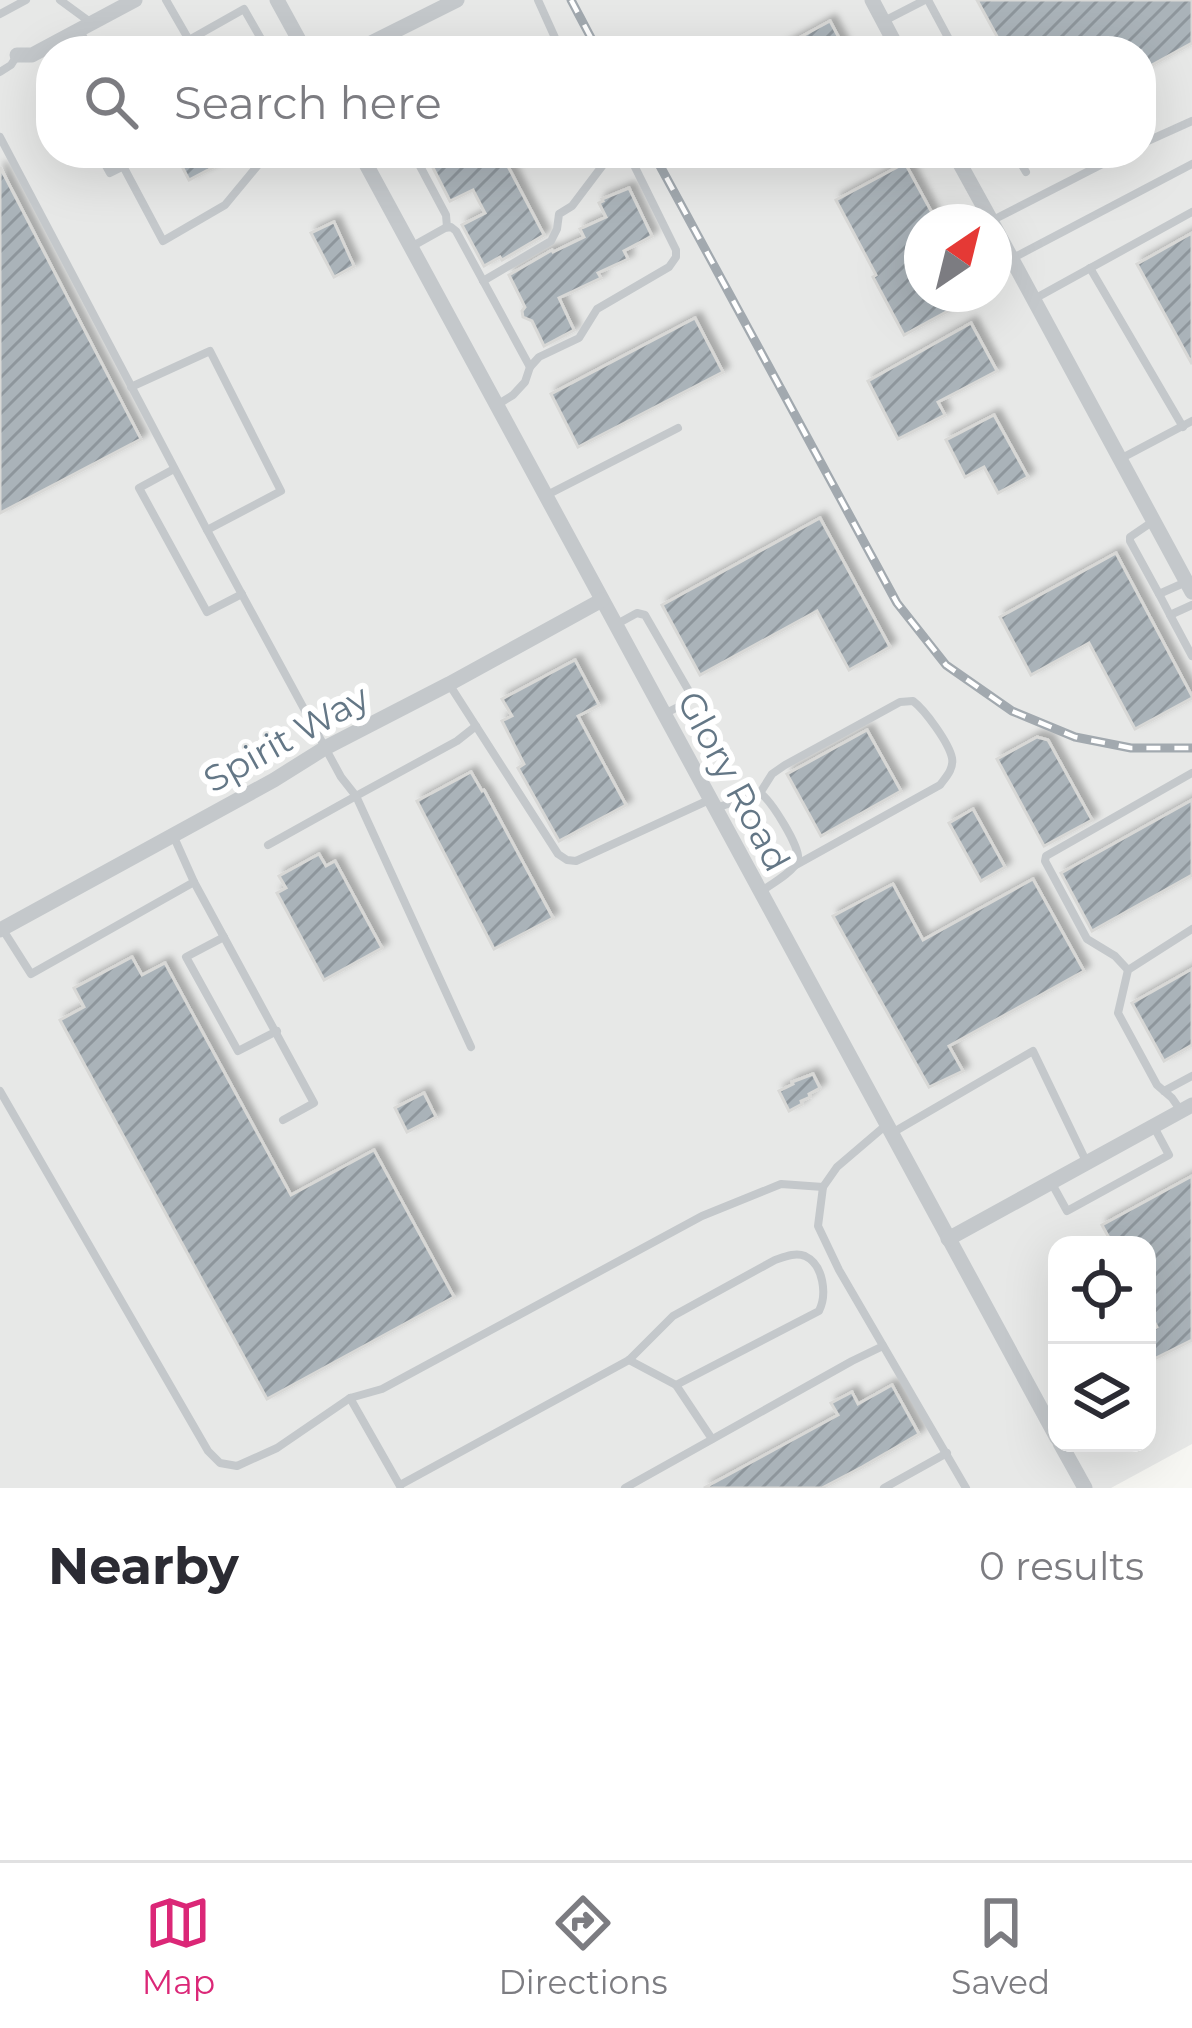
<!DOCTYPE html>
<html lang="en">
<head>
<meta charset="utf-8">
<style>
  body { margin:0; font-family:Montserrat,sans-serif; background:#f7f7f7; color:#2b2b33 }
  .controls { position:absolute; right:36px; bottom:36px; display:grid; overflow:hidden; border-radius:24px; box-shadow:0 12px 48px #0002 }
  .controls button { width:108px; height:108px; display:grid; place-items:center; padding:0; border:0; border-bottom:3px solid #e1e1e2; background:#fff; color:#2b2b33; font:60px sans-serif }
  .compass { position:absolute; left:904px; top:204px; width:108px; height:108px; border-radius:50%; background:#fff; box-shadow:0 12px 48px #0002; rotate:35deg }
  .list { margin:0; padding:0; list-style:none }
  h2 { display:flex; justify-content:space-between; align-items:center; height:156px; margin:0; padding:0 48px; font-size:51px }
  h2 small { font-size:39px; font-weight:400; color:#7c7c81 }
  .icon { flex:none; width:66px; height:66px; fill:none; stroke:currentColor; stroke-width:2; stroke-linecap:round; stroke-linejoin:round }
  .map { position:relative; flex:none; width:1192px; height:1488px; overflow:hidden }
  .search { position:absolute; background:#fff; box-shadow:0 12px 48px #0002; left:36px; right:36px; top:36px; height:132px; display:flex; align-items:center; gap:30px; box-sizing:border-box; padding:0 42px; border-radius:48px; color:#7c7c81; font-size:45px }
  .sheet { height:372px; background:#fff }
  nav { display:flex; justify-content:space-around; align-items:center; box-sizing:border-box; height:168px; border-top:3px solid #e1e1e2; background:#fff; font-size:33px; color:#7c7c81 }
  nav a { display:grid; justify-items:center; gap:6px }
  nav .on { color:#db2777 }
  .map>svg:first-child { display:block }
  .built { fill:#e7e8e7; fill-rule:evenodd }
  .building { fill:url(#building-hatch); stroke:#d8d8d6; stroke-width:3; filter:url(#shadow) }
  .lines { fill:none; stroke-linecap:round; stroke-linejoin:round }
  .lane { stroke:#c4c8cb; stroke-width:8 }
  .street { stroke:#c4c8cb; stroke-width:15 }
  .rail-casing { stroke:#a2a9af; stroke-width:9 }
  .rail { stroke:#fff; stroke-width:4.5; stroke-dasharray:14; stroke-linecap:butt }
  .labels { text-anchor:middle; stroke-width:12; stroke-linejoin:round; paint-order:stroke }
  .street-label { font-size:36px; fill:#647786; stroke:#fff }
</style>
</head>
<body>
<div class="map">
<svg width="1192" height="1488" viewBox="0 0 1192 1488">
  <defs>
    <pattern id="building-hatch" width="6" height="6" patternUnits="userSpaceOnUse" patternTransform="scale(3)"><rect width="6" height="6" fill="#aab3b9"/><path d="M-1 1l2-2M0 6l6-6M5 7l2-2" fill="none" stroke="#8e969c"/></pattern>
    <filter id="shadow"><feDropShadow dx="5.5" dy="-5.5" stdDeviation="3" flood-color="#0004"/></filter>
  </defs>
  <rect width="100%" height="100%" fill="#f7f7f3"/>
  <!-- built -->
  <path class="built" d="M0 0H1192V1444L1111 1488H0ZM51 51H1141V153H51ZM922 222H994V294H922ZM1057 1245H1147V1443H1057Z"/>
  <!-- building -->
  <g class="building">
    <path d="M977 0H1192V43L1141 71V51H1005Z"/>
    <path d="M830 21 846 51H775Z"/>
    <path d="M175 153H240L189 180Z"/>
    <path d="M437 153H501L544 235 502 260 500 257 484 266 462 225 485 213 473 190 450 201 428 158Z"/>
    <path d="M905 163 937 222H922V294H979L904 335 873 277 876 275 836 200Z"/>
    <path d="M0 167 141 439 0 513Z"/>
    <path d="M629 188 652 236 624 251 628 259 598 273 601 278 559 298 574 330 544 346 532 321 523 317 522 311 525 307 509 275 552 250 553 252 584 237 580 229 606 217 599 203 603 201 602 199Z"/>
    <path d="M334 222 354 266 334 277 311 233Z"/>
    <path d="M1192 233V364L1137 264Z"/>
    <path d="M695 318 723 372 578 447 551 394Z"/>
    <path d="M971 323 997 371 938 402 945 415 898 439 868 381Z"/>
    <path d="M994 415 1028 477 998 493 984 467 965 477 946 440Z"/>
    <path d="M820 518 890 647 849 670 817 611 700 675 662 605Z"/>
    <path d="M1116 553 1192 696V698L1135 729 1089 643 1031 675 1000 617Z"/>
    <path d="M575 660 599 705 578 716 626 805 559 841 518 768 524 764 502 721 512 716 502 699Z"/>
    <path d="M867 730 901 791 821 836 787 774Z"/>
    <path d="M1037 737 1048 740 1092 820 1044 846 997 759Z"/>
    <path d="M471 772 482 791 484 790 553 918 494 949 417 801Z"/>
    <path d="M1192 800V875L1092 931 1061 873Z"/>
    <path d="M973 809 1005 867 981 881 949 823Z"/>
    <path d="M319 854 326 866 335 861 382 948 324 980 277 893 286 888 279 876Z"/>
    <path d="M1033 879 1084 971 949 1046 963 1071 929 1087 833 916 893 884 923 940Z"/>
    <path d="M132 957 142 975 165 963 291 1195 374 1150 454 1297 267 1399 60 1020 84 1007 74 988Z"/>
    <path d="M1192 969V1045L1164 1061 1132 1003Z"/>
    <path d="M813 1074 820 1088 809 1094 810 1097 801 1101 802 1104 789 1111 779 1091 793 1084 792 1082Z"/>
    <path d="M424 1093 436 1117 407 1132 395 1108Z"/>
    <path d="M1192 1176V1340L1152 1360 1147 1351V1333L1157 1327 1147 1308V1245H1113L1102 1225Z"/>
    <path d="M892 1385 919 1434 862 1467 822 1488H704L838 1415 831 1403 852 1392 858 1404Z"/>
  </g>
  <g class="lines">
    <!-- lane -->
    <g class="lane">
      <path d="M60 0 90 22"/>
      <path d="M166 0 189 40 191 51"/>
      <path d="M538 0 561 51"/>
      <path d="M928 0 951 43 934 51"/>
      <path d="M0 14 26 0"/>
      <path d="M884 21 925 0"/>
      <path d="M80 31 91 51"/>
      <path d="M189 40 244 9 268 51"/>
      <path d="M0 72 11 65 16 57"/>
      <path d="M0 137 207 530 341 777 356 796 457 741 476 726"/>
      <path d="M1141 144 1192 121"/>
      <path d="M99 153 110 173 144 156 143 153"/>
      <path d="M413 153 446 215 447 227"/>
      <path d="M1015 153 1026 172"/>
      <path d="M123 166 163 241 225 205 268 153"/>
      <path d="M993 220 1124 153"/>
      <path d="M411 247 445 228 451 227 456 231 530 367"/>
      <path d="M1013 258 1192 164"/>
      <path d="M1090 268 1183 427"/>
      <path d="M483 281 551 241 557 229 559 214 572 206 612 153"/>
      <path d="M1036 298 1192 212"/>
      <path d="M131 387 210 351 281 491 207 530"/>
      <path d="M497 405 513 395 525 382 530 367 539 357 579 338 597 309 669 267 676 257V250L628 153"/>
      <path d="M1122 458 1192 421"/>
      <path d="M174 469 139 488 207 612 242 594"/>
      <path d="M547 495 678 428"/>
      <path d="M1152 522 1130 537V541L1159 594 1186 582"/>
      <path d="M1159 594 1170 615 1192 605"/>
      <path d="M1170 615 1192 656"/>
      <path d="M617 624 637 613 645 615 690 693 686 703 664 714"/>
      <path d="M449 684 558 854 567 860 576 861 709 800"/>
      <path d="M760 793 772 774 785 765 900 702 913 701C925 710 949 743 952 758 954 769 946 777 940 785L796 865"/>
      <path d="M716 808 760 793C771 800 801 848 798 860 794 872 770 885 760 892"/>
      <path d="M268 845 356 796 471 1047"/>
      <path d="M194 882 314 1103 283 1120"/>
      <path d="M3 930 31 974 194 882 173 835"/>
      <path d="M224 937 186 957 238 1051 277 1031"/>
      <path d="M1128 970 1115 956 1087 939 1045 861 1046 856 1192 773"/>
      <path d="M0 1091 208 1451 220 1463 237 1466 277 1448 350 1398 382 1389 702 1216 781 1184 823 1187"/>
      <path d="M1164 1091 1192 1076"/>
      <path d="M1181 1111 1172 1098 1157 1085 1118 1013 1128 970 1192 929"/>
      <path d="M885 1126 837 1167 823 1187 818 1226 839 1270 966 1488"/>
      <path d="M892 1133 1033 1051 1086 1161"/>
      <path d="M1051 1182 1067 1211 1169 1155 1154 1127"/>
      <path d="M629 1360 676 1385"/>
      <path d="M350 1398 400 1486"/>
      <path d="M400 1485 629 1360 673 1316 775 1260C784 1257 795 1252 805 1256 824 1265 827 1295 819 1311L676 1385 712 1439"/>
      <path d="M625 1488 852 1361 883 1346"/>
      <path d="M884 1488 947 1453"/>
    </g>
    <!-- street -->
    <g class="street">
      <path d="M277 0 305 51"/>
      <path d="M872 0 899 51"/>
      <path d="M355 51 457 0"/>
      <path d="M17 55H32L135 0"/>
      <path d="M360 153 1057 1438"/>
      <path d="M954 153 992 222"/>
      <path d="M994 226 1192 592"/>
      <path d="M0 930 274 780 325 748 449 684 602 600"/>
      <path d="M948 1239 1192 1105"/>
      <path d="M1060 1443 1085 1488"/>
    </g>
    <defs>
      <g id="rail">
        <path d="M571 0 598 51"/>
        <path d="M653 153 897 603 946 665 1012 711 1075 737 1131 748H1192"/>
      </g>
    </defs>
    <!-- rail casing -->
    <use href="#rail" class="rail-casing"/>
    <!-- rail -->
    <use href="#rail" class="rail"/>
  </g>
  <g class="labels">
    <!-- street labels -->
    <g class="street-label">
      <text transform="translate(286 738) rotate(-29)" y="13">Spirit Way</text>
      <text transform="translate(734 781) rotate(62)" y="13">Glory Road</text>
    </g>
  </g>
</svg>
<div class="controls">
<button><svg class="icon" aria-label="locate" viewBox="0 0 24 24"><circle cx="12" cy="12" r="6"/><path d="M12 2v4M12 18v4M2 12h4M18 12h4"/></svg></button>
<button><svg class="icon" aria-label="layers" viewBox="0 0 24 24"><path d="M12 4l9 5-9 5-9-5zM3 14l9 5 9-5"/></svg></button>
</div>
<svg class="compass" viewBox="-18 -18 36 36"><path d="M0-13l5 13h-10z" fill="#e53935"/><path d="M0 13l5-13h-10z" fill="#7c7c81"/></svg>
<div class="search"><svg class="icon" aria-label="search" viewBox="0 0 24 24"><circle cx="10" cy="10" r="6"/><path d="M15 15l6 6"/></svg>Search here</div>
</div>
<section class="sheet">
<h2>Nearby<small>0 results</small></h2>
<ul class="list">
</ul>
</section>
<nav>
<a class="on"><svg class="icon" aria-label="map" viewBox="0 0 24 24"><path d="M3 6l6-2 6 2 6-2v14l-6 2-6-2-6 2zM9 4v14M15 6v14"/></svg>Map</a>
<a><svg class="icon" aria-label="directions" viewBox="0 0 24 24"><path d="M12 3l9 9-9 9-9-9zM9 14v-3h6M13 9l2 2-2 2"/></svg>Directions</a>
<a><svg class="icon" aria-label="saved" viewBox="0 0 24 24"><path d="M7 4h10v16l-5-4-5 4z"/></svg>Saved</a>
</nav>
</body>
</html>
